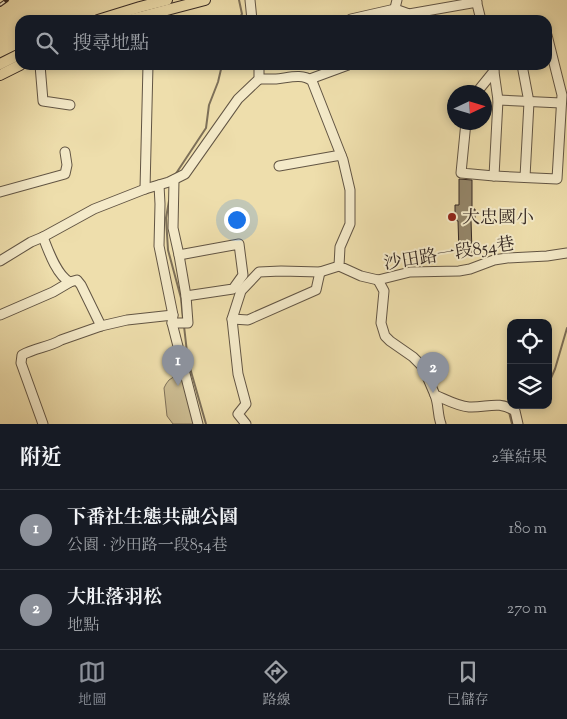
<!DOCTYPE html>
<html lang="zh-TW">
<head>
<meta charset="utf-8">
<style>
  body { margin:0; font-family:"Sorts Mill Goudy","Noto Serif TC",serif; background:#242831; color:#f1f3f6 }
  .controls { position:absolute; right:15px; bottom:15px; display:grid; overflow:hidden; border-radius:10px; box-shadow:0 2px 8px #0003 }
  .controls button { width:45px; height:45px; display:grid; place-items:center; padding:0; border:0; border-bottom:1px solid #363941; background:#171b24; color:#f1f3f6; font:25px sans-serif }
  .compass { position:absolute; left:447px; top:85px; width:45px; height:45px; border-radius:50%; background:#171b24; box-shadow:0 2px 8px #0003; rotate:86deg }
  .you { position:absolute; left:236px; top:219px; width:18px; height:18px; margin:-12px; border:4px solid #fff; border-radius:50%; background:#1a73e8; box-shadow:0 0 0 8px #1a73e833 }
  .badge { display:grid; place-items:center; width:32px; height:32px; border-radius:50%; background:#8c9099; color:#fff; font-size:16px; font-weight:700 }
  .pin { position:absolute; translate:-50% -41px; filter:drop-shadow(0 1px 2px #0008) }
  .pin::after { content:''; position:absolute; top:26px; width:18px; height:15px; background:inherit; clip-path:polygon(0 0,100% 0,50% 100%) }
  .list { margin:0; padding:0; list-style:none }
  h2 { display:flex; justify-content:space-between; align-items:center; height:65px; margin:0; padding:0 20px; font-size:21px }
  h2 small { font-size:16px; font-weight:400; color:#9ea1a6 }
  .list li { display:grid; grid-template-columns:32px 1fr auto; gap:15px; align-items:center; box-sizing:border-box; height:80px; padding:0 20px; border-top:1px solid #363941 }
  .list b { display:block; font-size:19px; white-space:nowrap }
  .list p { margin:0; font-size:16px; white-space:nowrap; color:#9ea1a6 }
  .list em { font-size:16px; font-style:normal; color:#9ea1a6 }
  .icon { flex:none; width:28px; height:28px; fill:none; stroke:currentColor; stroke-width:2; stroke-linecap:round; stroke-linejoin:round }
  .map { position:relative; flex:none; width:567px; height:424px; overflow:hidden }
  .search { position:absolute; background:#171b24; box-shadow:0 2px 8px #0003; left:15px; right:15px; top:15px; height:55px; display:flex; align-items:center; gap:12px; box-sizing:border-box; padding:0 18px; border-radius:15px; color:#9ea1a6; font-size:19px }
  .sheet { height:225px; background:#171b24 }
  nav { display:flex; justify-content:space-around; align-items:center; box-sizing:border-box; height:70px; border-top:1px solid #363941; background:#171b24; font-size:14px; color:#9ea1a6 }
  nav a { display:grid; justify-items:center; gap:2px }
  nav .on { color:#8c9099 }
  .map>svg:first-child { display:block }
  .green { fill:#cebf95; stroke:#80735c }
  .lines { fill:none; stroke-linecap:round; stroke-linejoin:round }
  .stream { stroke:#7d7059; stroke-width:2 }
  .building { fill:#94866a; stroke:#332722 }
  .minor-casing { stroke:#625544; stroke-width:11 }
  .major-casing { stroke:#332722; stroke-width:12 }
  .minor { stroke:#f4eac9; stroke-width:9 }
  .major { stroke:#eedeac; stroke-width:10 }
  .rail-casing { stroke:#332722; stroke-width:4 }
  .rail { stroke:#f4eac9; stroke-width:2; stroke-dasharray:5.5; stroke-linecap:butt }
  .poi-dot { fill:#8f2418; stroke:#f4eac9; stroke-width:2 }
  .labels { text-anchor:middle; stroke-width:4; stroke-linejoin:round; paint-order:stroke }
  .poi-label { font-size:18px; fill:#332722; stroke:#f4eac9; text-anchor:start }
  .street-label { font-size:18px; fill:#332722; stroke:#f4eac9 }
</style>
</head>
<body>
<div class="map">
<svg width="567" height="424" viewBox="0 0 567 424">
  <rect width="100%" height="100%" fill="#eedeac"/>
  <filter id="stains"><feTurbulence type="fractalNoise" baseFrequency=".004" numOctaves="4"/><feColorMatrix values="0 0 0 0 .2 0 0 0 0 .09 0 0 0 0 .02 0 0 0 .5 -.17"/></filter>
  <radialGradient id="worn" r=".72"><stop offset=".6" stop-color="#630" stop-opacity="0"/><stop offset="1" stop-color="#630" stop-opacity=".3"/></radialGradient>
  <!-- green -->
  <path class="green" d="M177 348 200 424H173L167 416 164 388 166 384 169 380 178 374C178 364 171 358 177 348Z"/>
  <g class="lines">
    <!-- stream -->
    <g class="stream">
      <path d="M238 20 242 14 239 0"/>
      <path d="M175 175 206 128 209 105 218 82 222 65"/>
      <path d="M169 201 166 218 168 250 181 298 183 319"/>
      <path d="M184 326 188 361 206 424"/>
      <path d="M548 379 551 378 555 369 567 328"/>
      <path d="M509 412 512 424"/>
    </g>
  </g>
  <!-- building -->
  <path class="building" d="M459 179 472 180V209H475V220H471L472 252H459L458 221 455 220V205H459Z"/>
  <g class="lines">
    <defs>
      <g id="minor">
        <path d="M250 0 252 20"/>
        <path d="M476 0 481 20"/>
        <path d="M351 19 395 9 409 14 477 2"/>
        <path d="M392 20 397 0"/>
        <path d="M40 65 43 101 70 105"/>
        <path d="M493 65 498 100 494 176"/>
        <path d="M522 65 529 102 525 177"/>
        <path d="M259 79C265 79 271 79 276 79 288 78 302 73 312 81L343 160 350 190V224L340 247 339 266 361 276 378 280 410 272 459 271 470 269 494 260 507 258 547 256 567 253"/>
        <path d="M310 79 348 65"/>
        <path d="M477 92 494 71"/>
        <path d="M498 100 561 103"/>
        <path d="M466 122 461 173 494 176 557 179 562 95 547 35"/>
        <path d="M279 166 341 155"/>
        <path d="M159 185 160 204 159 246 173 315 172 323 198 424"/>
        <path d="M145 189 148 65"/>
        <path d="M0 192 65 174 67 165 65 152"/>
        <path d="M43 237C48 250 57 276 70 282L77 280 81 285 101 326"/>
        <path d="M179 255 239 244 243 275 233 289 186 296"/>
        <path d="M0 261 31 242 43 237 94 209 145 189 169 182 185 174 238 99 259 79V65"/>
        <path d="M378 280 384 291 381 323 385 336 390 341 413 357 421 365 426 374 435 395C445 399 457 406 469 407 487 408 498 400 515 411L518 424"/>
        <path d="M0 315 53 292 70 282"/>
        <path d="M232 319 248 320 316 290 320 272"/>
        <path d="M172 323H188L186 296 179 255 173 228 174 180"/>
        <path d="M435 395C439 405 437 413 441 424"/>
        <path d="M43 424 21 363 22 355C35 348 49 347 61 340L101 326 127 320 173 315"/>
        <path d="M246 424 238 414 246 404 238 374 232 319 241 291 259 272 281 271 320 272 339 266"/>
      </g>
      <g id="major">
        <path d="M98 20 140 7 167 0"/>
        <path d="M129 20 205 0"/>
        <path d="M0 64 20 54"/>
        <path d="M0 75 20 65"/>
      </g>
    </defs>
    <!-- minor casing -->
    <use href="#minor" class="minor-casing"/>
    <!-- major casing -->
    <use href="#major" class="major-casing"/>
    <!-- minor -->
    <use href="#minor" class="minor"/>
    <!-- major -->
    <use href="#major" class="major"/>
    <defs>
      <path id="rail" d="M0 5 7 0"/>
    </defs>
    <!-- rail casing -->
    <use href="#rail" class="rail-casing"/>
    <!-- rail -->
    <use href="#rail" class="rail"/>
  </g>
  <!-- markers -->
  <circle class="poi-dot" cx="452" cy="217" r="5"/>
  <g class="labels">
    <!-- poi labels -->
    <g class="poi-label">
      <text x="462" y="223">大忠國小</text>
    </g>
    <!-- street labels -->
    <g class="street-label">
      <text transform="translate(449 253) rotate(-9)" y="6">沙田路一段854巷</text>
    </g>
  </g>
  <rect width="100%" height="100%" filter="url(#stains)"/>
  <rect width="100%" height="100%" fill="url(#worn)"/>
</svg>
<div class="controls">
<button><svg class="icon" aria-label="locate" viewBox="0 0 24 24"><circle cx="12" cy="12" r="6"/><path d="M12 2v4M12 18v4M2 12h4M18 12h4"/></svg></button>
<button><svg class="icon" aria-label="layers" viewBox="0 0 24 24"><path d="M12 4l9 5-9 5-9-5zM3 14l9 5 9-5"/></svg></button>
</div>
<svg class="compass" viewBox="-18 -18 36 36"><path d="M0-13l5 13h-10z" fill="#e53935"/><path d="M0 13l5-13h-10z" fill="#9ea1a6"/></svg>
<div class="you"></div>
<div class="pin badge" style="left:178px;top:386px">1</div>
<div class="pin badge" style="left:433px;top:393px">2</div>
<div class="search"><svg class="icon" aria-label="search" viewBox="0 0 24 24"><circle cx="10" cy="10" r="6"/><path d="M15 15l6 6"/></svg>搜尋地點</div>
</div>
<section class="sheet">
<h2>附近<small>2筆結果</small></h2>
<ul class="list">
<li><span class="badge">1</span><div><b>下番社生態共融公園</b><p>公園 · 沙田路一段854巷</p></div><em>180 m</em></li>
<li><span class="badge">2</span><div><b>大肚落羽松</b><p>地點</p></div><em>270 m</em></li>
</ul>
</section>
<nav>
<a class="on"><svg class="icon" aria-label="map" viewBox="0 0 24 24"><path d="M3 6l6-2 6 2 6-2v14l-6 2-6-2-6 2zM9 4v14M15 6v14"/></svg>地圖</a>
<a><svg class="icon" aria-label="directions" viewBox="0 0 24 24"><path d="M12 3l9 9-9 9-9-9zM9 14v-3h6M13 9l2 2-2 2"/></svg>路線</a>
<a><svg class="icon" aria-label="saved" viewBox="0 0 24 24"><path d="M7 4h10v16l-5-4-5 4z"/></svg>已儲存</a>
</nav>
</body>
</html>
